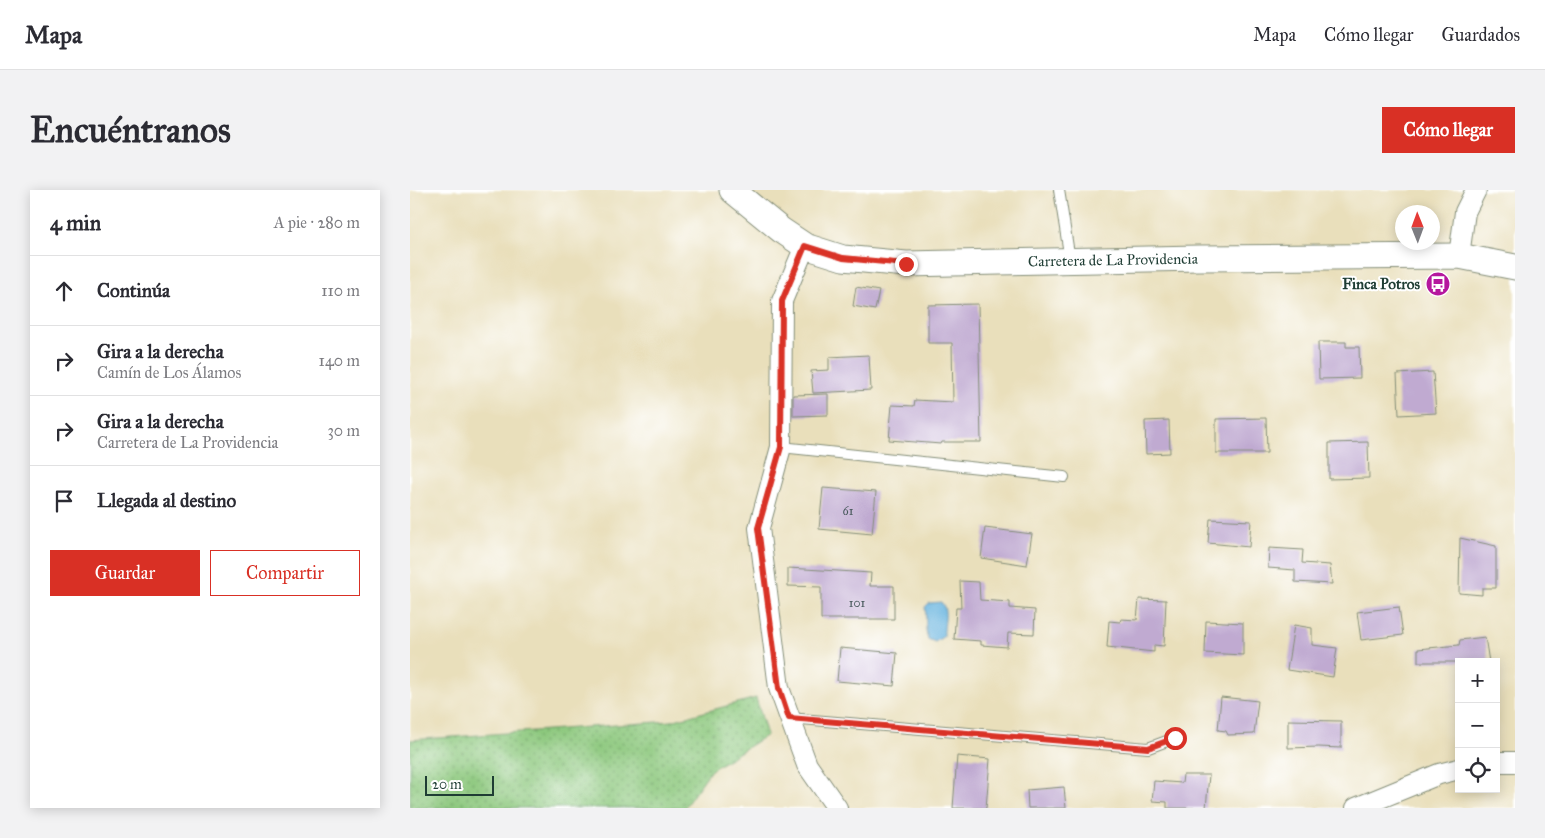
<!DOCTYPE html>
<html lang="es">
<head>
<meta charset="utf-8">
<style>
  body { margin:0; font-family:"IM FELL Great Primer",serif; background:#f2f2f3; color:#2b2b33 }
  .controls { position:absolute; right:15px; bottom:15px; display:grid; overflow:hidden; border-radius:0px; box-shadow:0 2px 12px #0003 }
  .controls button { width:45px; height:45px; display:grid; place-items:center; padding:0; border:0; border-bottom:1px solid #e1e1e2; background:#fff; color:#2b2b33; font:25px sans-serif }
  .compass { position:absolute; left:985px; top:15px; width:45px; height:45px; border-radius:50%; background:#fff; box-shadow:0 2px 12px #0003; rotate:359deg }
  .scale { position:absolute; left:15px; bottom:12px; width:69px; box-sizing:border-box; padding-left:5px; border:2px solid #1f3d34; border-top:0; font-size:14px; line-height:18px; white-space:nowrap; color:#1f3d34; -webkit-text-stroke:4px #fff; paint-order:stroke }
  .stop { position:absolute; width:15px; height:15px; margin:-11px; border:4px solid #d93025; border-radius:50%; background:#fff }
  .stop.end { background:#d93025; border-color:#fff; box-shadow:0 1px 5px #0008 }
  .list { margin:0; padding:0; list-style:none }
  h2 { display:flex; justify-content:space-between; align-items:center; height:65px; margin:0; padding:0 20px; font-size:21px }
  h2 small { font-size:16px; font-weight:400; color:#7c7c81 }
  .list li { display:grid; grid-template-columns:32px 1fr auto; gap:15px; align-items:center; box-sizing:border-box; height:70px; padding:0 20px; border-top:1px solid #e1e1e2 }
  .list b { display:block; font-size:19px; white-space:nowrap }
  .list p { margin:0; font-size:16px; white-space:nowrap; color:#7c7c81 }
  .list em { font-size:16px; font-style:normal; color:#7c7c81 }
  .actions { display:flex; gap:10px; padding:15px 20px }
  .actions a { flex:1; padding:11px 0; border:1px solid #d93025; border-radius:0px; text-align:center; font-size:18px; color:#d93025 }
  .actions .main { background:#d93025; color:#fff }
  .icon { flex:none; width:28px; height:28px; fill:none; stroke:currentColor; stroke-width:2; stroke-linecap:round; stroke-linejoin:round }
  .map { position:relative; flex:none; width:1105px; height:618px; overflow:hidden; border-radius:0px }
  header { display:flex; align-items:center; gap:30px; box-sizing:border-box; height:70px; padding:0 25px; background:#fff; border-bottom:1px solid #e1e1e2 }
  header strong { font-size:24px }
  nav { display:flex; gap:28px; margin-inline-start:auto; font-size:18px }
  .intro { display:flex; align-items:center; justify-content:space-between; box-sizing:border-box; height:120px; padding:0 30px }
  h1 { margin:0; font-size:35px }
  .button { padding:12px 22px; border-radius:0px; background:#d93025; color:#fff; font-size:18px; font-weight:700 }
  main { display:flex; gap:30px; padding:0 30px }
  aside { flex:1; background:#fff; border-radius:0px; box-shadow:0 2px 12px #0003 }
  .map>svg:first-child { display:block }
  .grass { fill:url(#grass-dots); stroke:#568258 }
  .water { fill:#65b2de; stroke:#427889 }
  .building { fill:#c0aad1 }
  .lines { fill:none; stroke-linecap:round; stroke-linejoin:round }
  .service-casing { stroke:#848e78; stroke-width:12 }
  .minor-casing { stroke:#848e78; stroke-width:22 }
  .tertiary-casing { stroke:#848e78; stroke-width:27 }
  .service { stroke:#fff; stroke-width:10 }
  .minor { stroke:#fff; stroke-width:20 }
  .tertiary { stroke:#fff; stroke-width:25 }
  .route { stroke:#d93025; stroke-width:6 }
  .labels { text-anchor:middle; stroke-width:4; stroke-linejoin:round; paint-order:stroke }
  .number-label { font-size:12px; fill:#47585b }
  .street-label { font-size:15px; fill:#1f3d34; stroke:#fff }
  .poi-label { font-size:15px; font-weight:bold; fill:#1f3d34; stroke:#fff; text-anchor:end }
</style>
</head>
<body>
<header>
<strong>Mapa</strong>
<nav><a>Mapa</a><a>Cómo llegar</a><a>Guardados</a></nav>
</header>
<div class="intro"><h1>Encuéntranos</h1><a class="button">Cómo llegar</a></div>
<main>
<aside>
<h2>4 min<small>A pie · 280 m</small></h2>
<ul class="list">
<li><svg class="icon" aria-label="ahead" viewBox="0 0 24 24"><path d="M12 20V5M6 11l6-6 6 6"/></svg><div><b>Continúa</b></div><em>110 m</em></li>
<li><svg class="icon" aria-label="right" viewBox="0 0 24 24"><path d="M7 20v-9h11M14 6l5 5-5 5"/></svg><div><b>Gira a la derecha</b><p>Camín de Los Álamos</p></div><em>140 m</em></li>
<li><svg class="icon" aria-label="right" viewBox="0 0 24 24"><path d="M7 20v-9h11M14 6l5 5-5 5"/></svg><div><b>Gira a la derecha</b><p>Carretera de La Providencia</p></div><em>30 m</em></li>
<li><svg class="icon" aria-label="arrive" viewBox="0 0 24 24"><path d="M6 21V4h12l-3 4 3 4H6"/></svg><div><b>Llegada al destino</b></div></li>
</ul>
<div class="actions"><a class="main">Guardar</a><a>Compartir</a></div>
</aside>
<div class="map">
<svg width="1105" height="618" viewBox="0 0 1105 618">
  <defs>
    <pattern id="grass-dots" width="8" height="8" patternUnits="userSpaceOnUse" patternTransform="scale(1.25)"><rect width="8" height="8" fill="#8cc87d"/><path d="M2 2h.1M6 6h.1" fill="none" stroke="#72a467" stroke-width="1.8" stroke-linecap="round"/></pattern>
  </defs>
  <rect width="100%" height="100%" fill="#fff"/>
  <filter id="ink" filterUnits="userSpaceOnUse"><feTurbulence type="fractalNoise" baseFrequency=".02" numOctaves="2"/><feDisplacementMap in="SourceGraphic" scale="10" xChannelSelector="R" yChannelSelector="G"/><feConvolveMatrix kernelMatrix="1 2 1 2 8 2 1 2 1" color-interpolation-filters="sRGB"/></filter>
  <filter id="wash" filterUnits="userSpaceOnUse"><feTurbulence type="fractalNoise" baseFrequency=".0096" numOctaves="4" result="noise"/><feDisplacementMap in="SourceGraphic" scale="20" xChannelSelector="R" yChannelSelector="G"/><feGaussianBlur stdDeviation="1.12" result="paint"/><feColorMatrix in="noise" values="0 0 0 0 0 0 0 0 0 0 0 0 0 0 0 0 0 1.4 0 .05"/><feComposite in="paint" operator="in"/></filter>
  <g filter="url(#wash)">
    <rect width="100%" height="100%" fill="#e9dfbb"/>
    <!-- grass -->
    <path class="grass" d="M346 508 357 545 301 580 274 618H0V550L261 531Z"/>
    <!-- water -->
    <path class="water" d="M531 412C539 420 533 435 534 446L525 452 518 449C514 439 517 428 515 417L519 413Z"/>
    <g id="blocks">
      <!-- building -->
      <g class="building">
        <path d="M446 97 469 101 465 120 443 116Z"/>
        <path d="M568 114 571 252H532L531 254 479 250 482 215 504 216 505 210 543 212 542 153H518V115Z"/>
        <path d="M908 152H936V157H949L950 188 909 189Z"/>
        <path d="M459 165 461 200 403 203 401 181 419 180V167Z"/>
        <path d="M1023 182 1026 223 989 225 987 184Z"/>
        <path d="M418 204V225L383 226V205Z"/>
        <path d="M856 228 857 263H806V229Z"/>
        <path d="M759 230 760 263 736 264 735 231Z"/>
        <path d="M958 252 959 288 919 289V253Z"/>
        <path d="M413 298 466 302 462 344 409 339Z"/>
        <path d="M800 329 841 331 839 357 798 353Z"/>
        <path d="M575 338 622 344 617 375 571 368Z"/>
        <path d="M1050 348 1086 356V398H1072V405L1049 403Z"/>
        <path d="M859 358 893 360 892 373 920 375 922 394 885 392V380L858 378Z"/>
        <path d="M378 378 461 383 460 396H484V429H411V397L378 396Z"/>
        <path d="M550 391 569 392 570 410 600 412V418L625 420 624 444 598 443 597 457 571 455V451L544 449 546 418H551Z"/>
        <path d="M729 409 756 410 754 456 744 455V462L697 457 699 431 710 432 711 429 727 430Z"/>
        <path d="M989 417 993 445 951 450 947 422Z"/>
        <path d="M796 431 833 433V465L795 463Z"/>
        <path d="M884 435 902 438V455L927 458 923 487 877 480Z"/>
        <path d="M1075 447 1079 472H1008V459L1049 455 1050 450Z"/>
        <path d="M430 458 487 463 484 496 427 491Z"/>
        <path d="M811 507 848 511 844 544 818 545 816 541 808 540Z"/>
        <path d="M878 530 931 531V558L909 557 878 558Z"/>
        <path d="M547 566 580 569 576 618H543Z"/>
        <path d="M773 585H799L796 618H757V612L742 611 744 591 772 593Z"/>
        <path d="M654 597 656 618H618L617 600Z"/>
      </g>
    </g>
  </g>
  <g filter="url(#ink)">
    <use href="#blocks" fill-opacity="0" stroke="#848e78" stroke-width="1"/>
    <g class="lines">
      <defs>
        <g id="service">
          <path d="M649 0 660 70"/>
          <path d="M371 257 654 287"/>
          <path d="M379 528 738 558 765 548"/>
        </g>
        <g id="minor">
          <path d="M395 56 372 111 371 257 349 338 369 498 397 575 427 618"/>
          <path d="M1049 66 1055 22 1066 0"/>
          <path d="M1086 572H1105"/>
          <path d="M946 618 1029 584 1049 579"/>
        </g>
        <path id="tertiary" d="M322 0 371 40 395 56 433 68 496 74 789 68 1049 66 1105 77"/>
      </defs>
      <!-- service casing -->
      <use href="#service" class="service-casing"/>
      <!-- minor casing -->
      <use href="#minor" class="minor-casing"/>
      <!-- tertiary casing -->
      <use href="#tertiary" class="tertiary-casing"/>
      <!-- service -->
      <use href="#service" class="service"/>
      <!-- minor -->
      <use href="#minor" class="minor"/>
      <!-- tertiary -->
      <use href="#tertiary" class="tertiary"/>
    </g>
  </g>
  <g class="lines" filter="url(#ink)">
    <!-- route -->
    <path class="route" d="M496 74 433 68 395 56 372 111 371 257 348 338 369 498 379 528 738 558 765 548"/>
  </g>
  <!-- icons -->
  <defs>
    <symbol id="bus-disc" viewBox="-11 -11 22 22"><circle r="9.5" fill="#b5179e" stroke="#fff"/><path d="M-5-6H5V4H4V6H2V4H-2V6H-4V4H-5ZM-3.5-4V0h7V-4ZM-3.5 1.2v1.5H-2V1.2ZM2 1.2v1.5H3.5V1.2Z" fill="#fff"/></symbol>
  </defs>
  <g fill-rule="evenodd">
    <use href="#bus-disc" x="1014" y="80" width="28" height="28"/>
  </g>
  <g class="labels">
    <!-- number labels -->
    <g class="number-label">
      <text x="438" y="325">61</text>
      <text x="447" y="417">101</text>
    </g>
    <!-- street labels -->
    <g class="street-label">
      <text transform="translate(703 70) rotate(-1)" y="5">Carretera de La Providencia</text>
    </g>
    <!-- poi labels -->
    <g class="poi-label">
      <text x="1010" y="99">Finca Potros</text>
    </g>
  </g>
</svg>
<div class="controls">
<button>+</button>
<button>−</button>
<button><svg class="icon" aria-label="locate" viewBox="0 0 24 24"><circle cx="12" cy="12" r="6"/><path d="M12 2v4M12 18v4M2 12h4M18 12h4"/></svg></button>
</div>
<svg class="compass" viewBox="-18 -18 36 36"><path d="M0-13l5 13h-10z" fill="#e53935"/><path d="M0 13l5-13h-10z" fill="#7c7c81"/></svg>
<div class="scale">20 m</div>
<div class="stop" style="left:765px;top:548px"></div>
<div class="stop end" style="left:496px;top:74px"></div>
</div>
</main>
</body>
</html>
